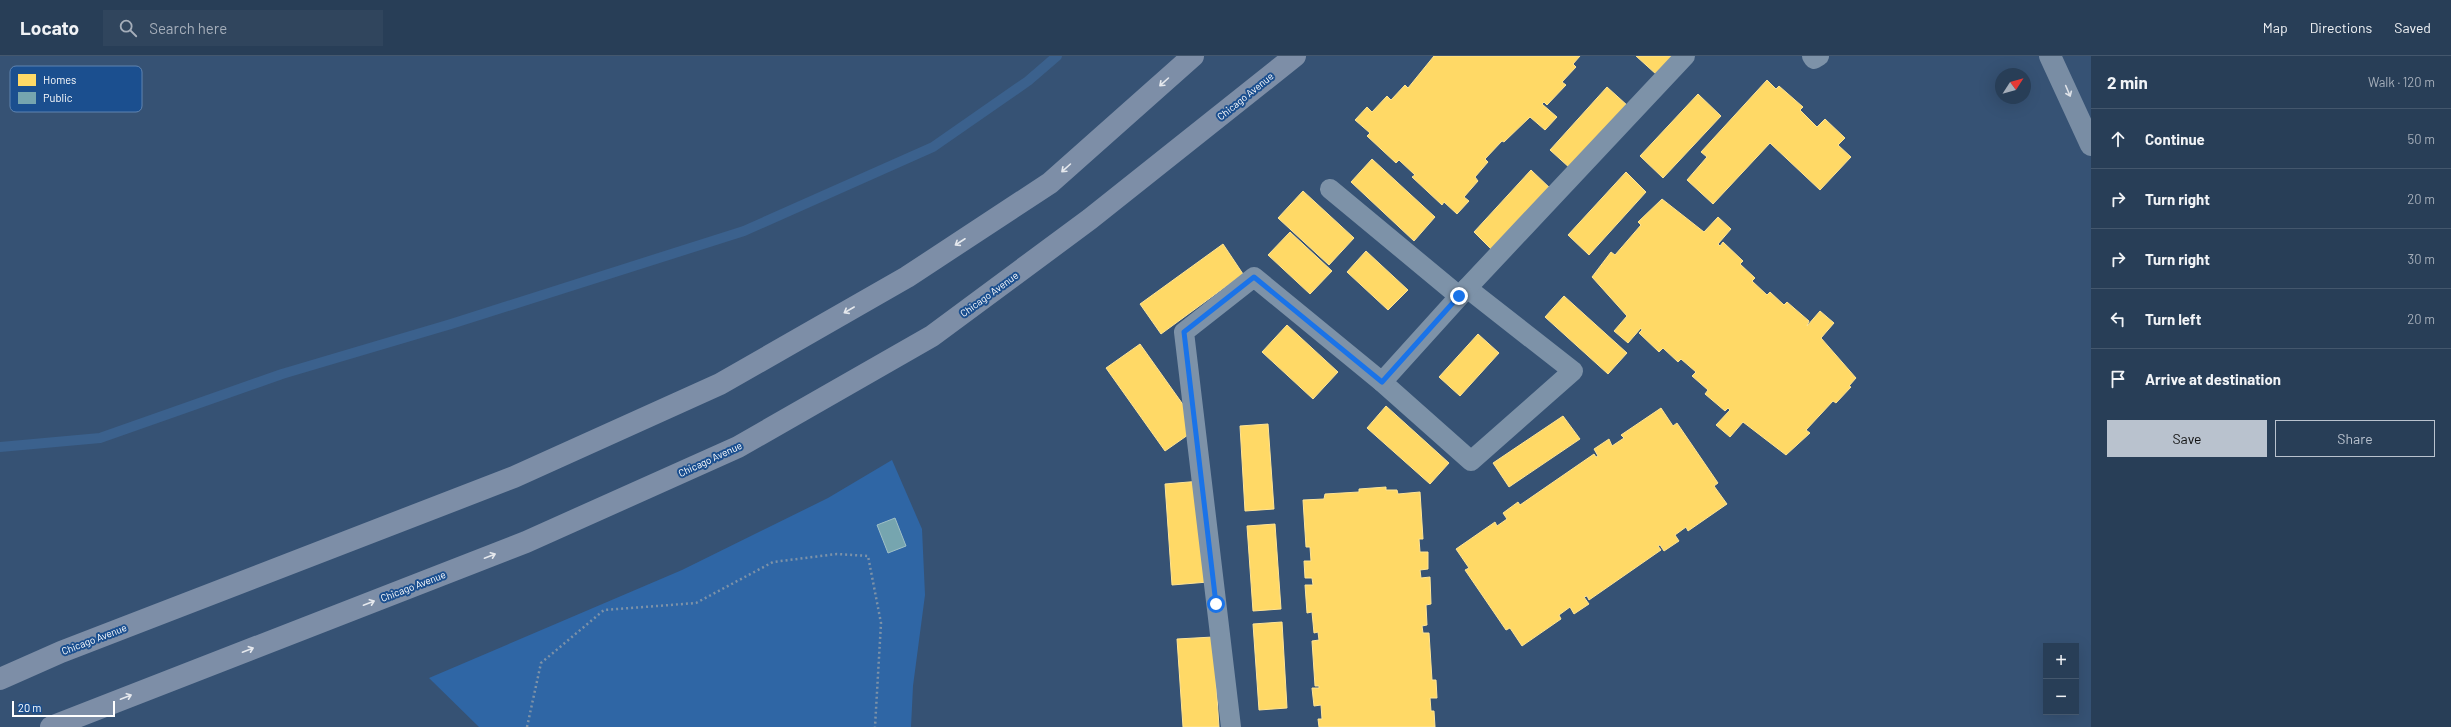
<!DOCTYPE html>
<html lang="en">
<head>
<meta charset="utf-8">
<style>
  body { margin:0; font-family:Barlow,sans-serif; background:#30455d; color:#f1f3f6 }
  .controls { position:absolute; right:12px; bottom:12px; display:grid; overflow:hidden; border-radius:0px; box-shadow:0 4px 16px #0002 }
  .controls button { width:36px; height:36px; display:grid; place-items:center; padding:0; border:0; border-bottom:1px solid #44576d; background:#283e57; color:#f1f3f6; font:20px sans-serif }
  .compass { position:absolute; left:1995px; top:12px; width:36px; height:36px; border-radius:50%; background:#283e57; box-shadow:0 4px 16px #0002; rotate:54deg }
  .scale { position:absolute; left:12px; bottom:10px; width:103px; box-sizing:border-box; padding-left:4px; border:2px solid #fff; border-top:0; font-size:11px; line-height:14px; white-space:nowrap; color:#fff; -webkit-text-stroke:3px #1b4f8f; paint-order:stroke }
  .stop { position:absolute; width:12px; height:12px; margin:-9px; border:3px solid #1a73e8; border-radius:50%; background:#fff }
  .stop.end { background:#1a73e8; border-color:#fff; box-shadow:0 1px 4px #0008 }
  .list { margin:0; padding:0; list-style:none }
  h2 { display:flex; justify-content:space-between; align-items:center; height:52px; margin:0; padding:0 16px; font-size:17px }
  h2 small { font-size:13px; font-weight:400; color:#a5aeba }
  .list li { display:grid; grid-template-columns:26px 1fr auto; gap:12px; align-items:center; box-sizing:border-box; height:60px; padding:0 16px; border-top:1px solid #44576d }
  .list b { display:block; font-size:15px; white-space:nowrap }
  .list em { font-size:13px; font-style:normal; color:#a5aeba }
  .actions { display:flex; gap:8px; padding:12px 16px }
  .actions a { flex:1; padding:9px 0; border:1px solid #b9c2ce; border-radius:0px; text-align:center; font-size:14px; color:#b9c2ce }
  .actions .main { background:#b9c2ce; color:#111 }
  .icon { flex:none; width:22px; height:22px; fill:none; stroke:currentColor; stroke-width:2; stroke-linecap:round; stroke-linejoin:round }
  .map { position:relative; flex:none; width:2091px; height:671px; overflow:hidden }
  header { display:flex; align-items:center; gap:24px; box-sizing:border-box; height:56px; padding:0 20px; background:#283e57; border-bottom:1px solid #44576d }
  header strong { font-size:19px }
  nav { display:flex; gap:22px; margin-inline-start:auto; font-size:14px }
  .search { width:280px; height:36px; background:#30455d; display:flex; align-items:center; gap:10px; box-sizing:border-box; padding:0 14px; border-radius:0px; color:#a5aeba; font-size:15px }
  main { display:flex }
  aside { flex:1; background:#283e57 }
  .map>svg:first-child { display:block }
  .green { fill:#2f66a5 }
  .homes { fill:#ffd966; stroke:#ffe494 }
  .public { fill:#76a5af; stroke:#9fc0c7 }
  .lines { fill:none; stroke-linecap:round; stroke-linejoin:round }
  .stream { stroke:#3b618d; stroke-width:10 }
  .path { stroke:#7d92a8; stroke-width:2.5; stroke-dasharray:2 3; stroke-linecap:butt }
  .service { stroke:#7d92a8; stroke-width:20 }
  .secondary { stroke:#798da4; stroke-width:22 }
  .primary { stroke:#7d8ea7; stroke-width:22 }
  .oneway { stroke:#e5e8ed }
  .oneway2 { stroke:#dee2e8 }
  .route { stroke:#1a73e8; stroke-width:5 }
  .labels { text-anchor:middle; stroke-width:4; stroke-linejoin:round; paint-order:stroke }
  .street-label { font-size:10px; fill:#fff; stroke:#1b4f8f }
  .key { fill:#1b4f8f; stroke:#5f84b1; stroke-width:1 }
  .key-label { font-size:11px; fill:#fff }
</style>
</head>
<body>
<header>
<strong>Locato</strong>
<div class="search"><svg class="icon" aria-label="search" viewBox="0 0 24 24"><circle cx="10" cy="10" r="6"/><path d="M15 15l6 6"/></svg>Search here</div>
<nav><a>Map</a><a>Directions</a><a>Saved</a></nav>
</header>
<main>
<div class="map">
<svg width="2091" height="671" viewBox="0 0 2091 671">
  <rect width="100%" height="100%" fill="#365274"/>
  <!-- green -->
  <path class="green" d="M892 404 922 473 925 539 913 630 911 671H479L429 622 682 514 828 442Z"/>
  <!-- homes -->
  <g class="homes">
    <path d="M1434 0H1580L1573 8 1576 11 1562 26 1566 29 1547 49 1544 46 1542 48 1557 61 1545 74 1530 61 1504 86 1502 85 1485 103 1488 106 1475 121 1478 125 1464 141 1469 145 1457 158 1444 146 1442 149 1412 121 1415 119 1399 104 1396 107 1367 80 1370 77 1355 64 1367 51 1372 56 1387 40 1391 44 1405 29 1408 32Z"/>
    <path d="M1636 0H1674L1657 19Z"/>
    <path d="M1767 24 1776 33 1779 30 1803 51 1800 54 1817 71 1825 63 1845 82 1838 89 1851 101 1820 134 1770 87 1713 148 1687 124 1707 101 1701 96Z"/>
    <path d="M1607 31 1628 50 1571 113 1550 94Z"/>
    <path d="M1698 38 1721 60 1663 122 1640 100Z"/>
    <path d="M1372 103 1435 161 1414 185 1351 126Z"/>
    <path d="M1531 114 1552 134 1494 196 1474 176Z"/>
    <path d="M1626 116 1646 136 1589 199 1568 179Z"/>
    <path d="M1303 135 1354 182 1329 209 1278 162Z"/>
    <path d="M1662 143 1704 176 1718 161 1731 173 1718 188 1720 190 1723 186 1743 205 1740 208 1755 222 1752 225 1767 239 1770 236 1784 249 1787 246 1809 265 1807 270 1820 255 1834 267 1821 282 1856 322 1849 330 1851 331 1836 347 1833 345 1806 374 1810 377 1786 399 1743 366 1730 381 1716 369 1730 354 1728 352 1725 355 1705 338 1708 334 1692 320 1696 316 1681 303 1678 306 1663 292 1659 296 1639 277 1642 274 1641 272 1628 287 1614 275 1627 260 1592 221 1611 196 1615 199 1641 169 1638 166Z"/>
    <path d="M1290 176 1332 215 1310 238 1268 199Z"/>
    <path d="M1223 188 1243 218 1161 278 1140 248Z"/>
    <path d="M1366 195 1408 234 1388 254 1347 216Z"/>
    <path d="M1564 240 1627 297 1608 318 1545 261Z"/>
    <path d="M1287 269 1338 316 1313 343 1262 296Z"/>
    <path d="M1478 278 1499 297 1460 340 1439 321Z"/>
    <path d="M1140 288 1194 364 1195 374 1165 395 1106 312Z"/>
    <path d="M1386 350 1449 407 1430 428 1367 372Z"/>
    <path d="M1661 352 1673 370 1677 367 1718 427 1714 430 1727 448 1688 475 1686 471 1675 479 1679 485 1664 495 1660 489 1658 490 1661 494 1589 544 1587 540 1584 541 1589 548 1574 558 1570 551 1559 559 1561 563 1522 590 1510 572 1506 574 1465 514 1469 512 1456 493 1495 466 1497 470 1507 463 1503 457 1518 446 1520 449 1594 398 1596 401 1598 400 1594 393 1609 383 1612 390 1624 382 1621 379Z"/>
    <path d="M1563 360 1580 383 1509 431 1493 407Z"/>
    <path d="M1268 368 1274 453 1245 455 1240 370Z"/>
    <path d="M1201 425 1208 526 1172 529 1165 428Z"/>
    <path d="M1386 431V434H1397L1398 438 1420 436 1423 483H1419L1420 496H1428V513L1420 514 1421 522 1430 521 1431 548 1426 549 1427 569 1422 570 1423 577H1429L1432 624H1436L1437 642H1430L1431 655H1434L1435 671H1319L1318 663H1322L1321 649 1314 650 1312 632H1319V630H1315L1312 585 1319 584 1318 576 1314 577 1312 556 1307 557 1305 529H1313L1312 522H1305L1304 505H1311L1310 491H1306L1303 444 1324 443 1325 438 1359 436V433Z"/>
    <path d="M1275 468 1281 553 1253 555 1247 470Z"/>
    <path d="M1282 566 1287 652 1259 654 1253 568Z"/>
    <path d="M1213 581 1219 671H1183L1177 583Z"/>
  </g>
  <!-- public -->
  <path class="public" d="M895 462 906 490 888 497 877 469Z"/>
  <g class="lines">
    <!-- stream -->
    <path class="stream" d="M0 391 100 382 282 318 451 268 744 175 933 91 1028 25 1057 0"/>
    <!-- path -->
    <path class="path" d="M527 671 541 607 604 554 696 547 773 506 837 498 868 500 881 567 875 671"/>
    <!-- service -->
    <g class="service">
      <path d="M1812 0 1814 3 1819 0"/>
      <path d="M1330 133 1459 240"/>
      <path d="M1382 326 1471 405 1573 315 1467 232"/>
      <path d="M1231 671 1184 276 1254 221 1382 326 1467 232 1685 0"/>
    </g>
    <!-- secondary -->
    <path class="secondary" d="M2050 0 2091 89"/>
    <!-- primary -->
    <g class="primary">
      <path d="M0 623 61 596 514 421 720 328 907 221 1050 127 1193 0"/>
      <path d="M51 671 526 486 738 391 932 280 1090 163 1295 0"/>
    </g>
  </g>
  <!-- one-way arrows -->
  <defs><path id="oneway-shaft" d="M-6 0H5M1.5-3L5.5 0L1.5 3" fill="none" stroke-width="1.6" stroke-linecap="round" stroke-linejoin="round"/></defs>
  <g class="oneway">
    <use href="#oneway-shaft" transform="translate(1164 26) rotate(138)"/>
    <use href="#oneway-shaft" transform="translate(1066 112) rotate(138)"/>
    <use href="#oneway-shaft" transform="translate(960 186) rotate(147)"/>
    <use href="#oneway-shaft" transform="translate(849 254) rotate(150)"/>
    <use href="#oneway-shaft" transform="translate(490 500) rotate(-21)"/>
    <use href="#oneway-shaft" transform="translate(369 547) rotate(-21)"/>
    <use href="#oneway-shaft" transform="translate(248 594) rotate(-21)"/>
    <use href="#oneway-shaft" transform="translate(126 641) rotate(-21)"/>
  </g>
  <use class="oneway2" href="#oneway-shaft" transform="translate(2068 35) rotate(67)"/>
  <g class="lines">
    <!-- route -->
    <path class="route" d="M1216 548 1184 276 1254 221 1382 326 1459 240"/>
  </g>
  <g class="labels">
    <!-- street labels -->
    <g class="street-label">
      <text transform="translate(1245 40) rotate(-39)" y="4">Chicago Avenue</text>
      <text transform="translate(989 238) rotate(-36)" y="4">Chicago Avenue</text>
      <text transform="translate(710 403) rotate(-25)" y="4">Chicago Avenue</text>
      <text transform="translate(413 530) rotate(-21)" y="4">Chicago Avenue</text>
      <text transform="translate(94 583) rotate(-21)" y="4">Chicago Avenue</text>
    </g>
  </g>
  <!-- legend -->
  <rect x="10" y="10" width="132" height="46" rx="6" class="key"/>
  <rect x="18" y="18" width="18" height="12" fill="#ffd966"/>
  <rect x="18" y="36" width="18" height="12" fill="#76a5af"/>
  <g class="key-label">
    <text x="43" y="28">Homes</text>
    <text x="43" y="46">Public</text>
  </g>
</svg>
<div class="controls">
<button>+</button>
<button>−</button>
</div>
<svg class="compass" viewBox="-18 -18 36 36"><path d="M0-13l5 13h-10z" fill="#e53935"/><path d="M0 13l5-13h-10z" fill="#a5aeba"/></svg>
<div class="scale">20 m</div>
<div class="stop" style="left:1216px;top:548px"></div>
<div class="stop end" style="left:1459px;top:240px"></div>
</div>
<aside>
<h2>2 min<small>Walk · 120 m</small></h2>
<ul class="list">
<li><svg class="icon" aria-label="ahead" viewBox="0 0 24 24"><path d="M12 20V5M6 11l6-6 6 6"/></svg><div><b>Continue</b></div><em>50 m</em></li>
<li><svg class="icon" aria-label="right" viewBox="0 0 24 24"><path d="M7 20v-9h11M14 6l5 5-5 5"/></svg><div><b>Turn right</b></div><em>20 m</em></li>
<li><svg class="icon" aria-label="right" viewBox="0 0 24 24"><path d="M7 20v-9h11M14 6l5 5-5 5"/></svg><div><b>Turn right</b></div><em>30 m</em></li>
<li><svg class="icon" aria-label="left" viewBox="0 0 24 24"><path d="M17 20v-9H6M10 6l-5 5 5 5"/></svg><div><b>Turn left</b></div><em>20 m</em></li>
<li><svg class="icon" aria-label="arrive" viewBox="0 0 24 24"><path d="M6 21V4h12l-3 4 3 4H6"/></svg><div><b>Arrive at destination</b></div></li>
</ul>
<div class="actions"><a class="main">Save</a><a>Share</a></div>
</aside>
</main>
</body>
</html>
